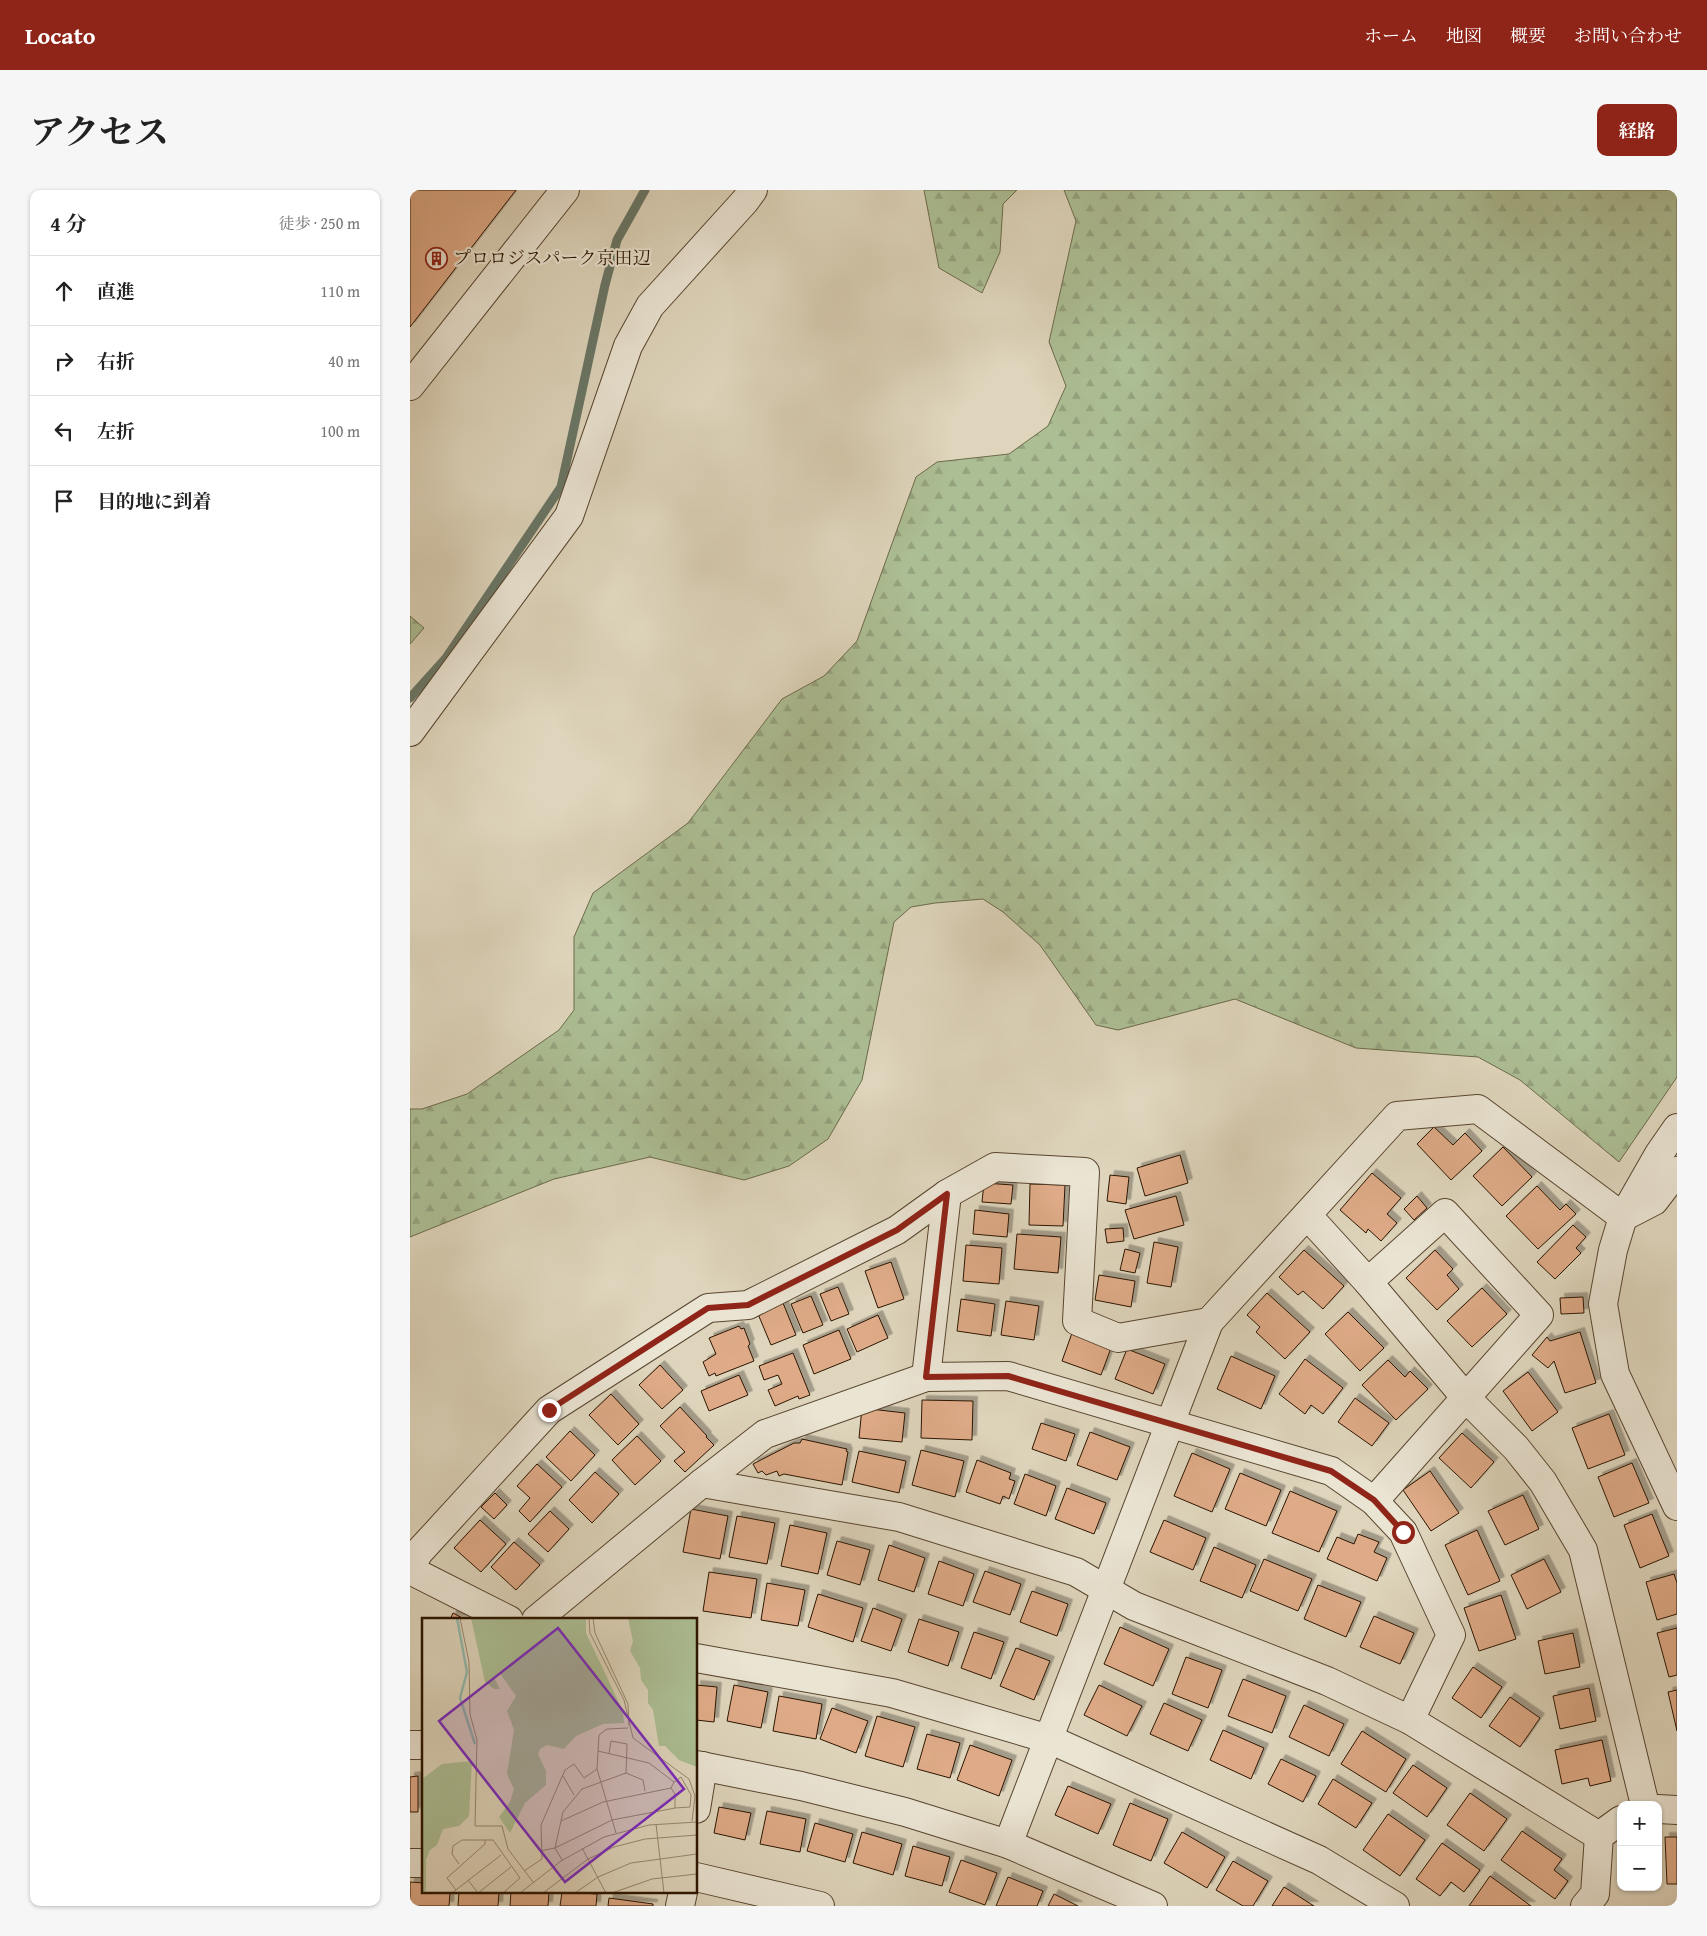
<!DOCTYPE html>
<html lang="ja">
<head>
<meta charset="utf-8">
<style>
  body { margin:0; font-family:"Gentium Book Plus","Noto Serif JP",serif; background:#f6f6f6; color:#222 }
  .controls { position:absolute; right:15px; bottom:15px; display:grid; overflow:hidden; border-radius:10px; box-shadow:0 1px 4px #0004 }
  .controls button { width:45px; height:45px; display:grid; place-items:center; padding:0; border:0; border-bottom:1px solid #e0e0e0; background:#fff; color:#222; font:25px sans-serif }
  .stop { position:absolute; width:15px; height:15px; margin:-11px; border:4px solid #8f2418; border-radius:50%; background:#fff }
  .stop.end { background:#8f2418; border-color:#fff; box-shadow:0 1px 5px #0008 }
  .list { margin:0; padding:0; list-style:none }
  h2 { display:flex; justify-content:space-between; align-items:center; height:65px; margin:0; padding:0 20px; font-size:21px }
  h2 small { font-size:16px; font-weight:400; color:#767676 }
  .list li { display:grid; grid-template-columns:32px 1fr auto; gap:15px; align-items:center; box-sizing:border-box; height:70px; padding:0 20px; border-top:1px solid #e0e0e0 }
  .list b { display:block; font-size:19px; white-space:nowrap }
  .list em { font-size:16px; font-style:normal; color:#767676 }
  .icon { flex:none; width:28px; height:28px; fill:none; stroke:currentColor; stroke-width:2; stroke-linecap:round; stroke-linejoin:round }
  .map { position:relative; flex:none; width:1267px; height:1716px; overflow:hidden; border-radius:10px }
  header { display:flex; align-items:center; gap:30px; box-sizing:border-box; height:70px; padding:0 25px; background:#8f2418; color:#fff }
  header strong { font-size:24px }
  nav { display:flex; gap:28px; margin-inline-start:auto; font-size:18px }
  .intro { display:flex; align-items:center; justify-content:space-between; box-sizing:border-box; height:120px; padding:0 30px }
  h1 { margin:0; font-size:35px }
  .button { padding:12px 22px; border-radius:10px; background:#8f2418; color:#fff; font-size:18px; font-weight:700 }
  main { display:flex; gap:30px; padding:0 30px }
  aside { flex:1; background:#fff; border-radius:10px; box-shadow:0 1px 4px #0004 }
  .map>svg:first-child { display:block }
  .forest { fill:url(#forest-firs); stroke:#6c6a4a }
  .lines { fill:none; stroke-linecap:round; stroke-linejoin:round }
  .stream { stroke:#6a7767; stroke-width:9 }
  .building { fill:#deaa87; stroke:#2c1500; filter:url(#shadow) }
  .minor-casing { stroke:#58452f; stroke-width:30 }
  .minor { stroke:#eae4d3; stroke-width:28 }
  .route { stroke:#8f2418; stroke-width:6 }
  .labels { text-anchor:middle; stroke-width:4.5; stroke-linejoin:round; paint-order:stroke }
  .poi-label { font-size:18px; fill:#2c1500; stroke:#eae4d3; text-anchor:start }
  .inset-river { fill:none; stroke:#94b9ac; stroke-width:2.5 }
  .inset-road { fill:none; stroke:#978871; stroke-width:1 }
  .view { fill:#7b2cbf; fill-opacity:0.15; stroke:#7b2cbf; stroke-width:2.5 }
  .inset-edge { fill:none; stroke:#2c1500; stroke-width:2.5 }
</style>
</head>
<body>
<header>
<strong>Locato</strong>
<nav><a>ホーム</a><a>地図</a><a>概要</a><a>お問い合わせ</a></nav>
</header>
<div class="intro"><h1>アクセス</h1><a class="button">経路</a></div>
<main>
<aside>
<h2>4 分<small>徒歩 · 250 m</small></h2>
<ul class="list">
<li><svg class="icon" aria-label="ahead" viewBox="0 0 24 24"><path d="M12 20V5M6 11l6-6 6 6"/></svg><div><b>直進</b></div><em>110 m</em></li>
<li><svg class="icon" aria-label="right" viewBox="0 0 24 24"><path d="M7 20v-9h11M14 6l5 5-5 5"/></svg><div><b>右折</b></div><em>40 m</em></li>
<li><svg class="icon" aria-label="left" viewBox="0 0 24 24"><path d="M17 20v-9H6M10 6l-5 5 5 5"/></svg><div><b>左折</b></div><em>100 m</em></li>
<li><svg class="icon" aria-label="arrive" viewBox="0 0 24 24"><path d="M6 21V4h12l-3 4 3 4H6"/></svg><div><b>目的地に到着</b></div></li>
</ul>
</aside>
<div class="map">
<svg width="1267" height="1716" viewBox="0 0 1267 1716">
  <defs>
    <pattern id="forest-firs" width="22" height="20" patternUnits="userSpaceOnUse" patternTransform="scale(1.25)"><rect width="22" height="20" fill="#acbe94"/><path d="M5 1l3.5 6h-7zM16 11l3.5 6h-7z" fill="#94a27e"/></pattern>
    <filter id="shadow"><feDropShadow dx="4.5" dy="-4.5" stdDeviation="0" flood-color="#0004"/></filter>
  </defs>
  <rect width="100%" height="100%" fill="#ded5bc"/>
  <filter id="stains"><feTurbulence type="fractalNoise" baseFrequency=".004" numOctaves="4"/><feColorMatrix values="0 0 0 0 .2 0 0 0 0 .09 0 0 0 0 .02 0 0 0 .5 -.17"/></filter>
  <radialGradient id="worn" r=".72"><stop offset=".6" stop-color="#630" stop-opacity="0"/><stop offset="1" stop-color="#630" stop-opacity=".3"/></radialGradient>
  <!-- forest -->
  <g class="forest">
    <path d="M514 0H607L593 14 590 62 572 103 529 78Z"/>
    <path d="M654 0H1267V887L1209 972 1110 890 1068 867 946 858 825 809 708 840 686 835 630 755 593 722 573 709 525 713 501 717 484 732 452 890 418 949 379 976 334 990 240 967 144 989 0 1047V919H12L57 904 149 840 164 820V747L183 703 278 633 372 509 414 486 447 451 506 287 527 272 599 264 638 236 656 196 639 152 666 31Z"/>
    <path d="M0 426 14 438 0 454Z"/>
  </g>
  <g class="lines">
    <!-- stream -->
    <path class="stream" d="M0 508 36 468 151 297 195 95 207 50 235 0"/>
  </g>
  <!-- building -->
  <g class="building">
    <path d="M0 0H106L0 137Z"/>
    <path d="M1024 937 1043 955 1055 943 1072 961 1041 990 1007 954Z"/>
    <path d="M1093 957 1122 987 1092 1016 1063 986Z"/>
    <path d="M770 965 778 993 735 1006 727 978Z"/>
    <path d="M962 983 991 1008 977 1024 987 1033 971 1051 958 1039 956 1043 930 1020Z"/>
    <path d="M700 985 719 987 716 1014 697 1011Z"/>
    <path d="M574 993 603 995 601 1014 572 1012Z"/>
    <path d="M620 994 655 995 653 1036 619 1035Z"/>
    <path d="M1127 996 1150 1020 1156 1014 1166 1024 1128 1059 1096 1026Z"/>
    <path d="M766 1006 774 1035 724 1049 715 1020Z"/>
    <path d="M1007 1006 1017 1018 1004 1030 994 1019Z"/>
    <path d="M565 1020 599 1024 597 1047 563 1044Z"/>
    <path d="M1163 1035 1176 1047 1166 1058 1171 1063 1145 1089 1127 1072Z"/>
    <path d="M713 1038 714 1051 697 1053 695 1039Z"/>
    <path d="M607 1044 651 1047 648 1083 604 1079Z"/>
    <path d="M744 1052 768 1057 761 1097 737 1093Z"/>
    <path d="M556 1055 592 1058 589 1094 553 1091Z"/>
    <path d="M715 1059 730 1063 725 1083 710 1080Z"/>
    <path d="M894 1060 934 1096 913 1119 893 1101 888 1105 869 1087Z"/>
    <path d="M1025 1060 1043 1079 1037 1085 1049 1099 1027 1120 996 1088Z"/>
    <path d="M481 1072 494 1109 468 1118 455 1081Z"/>
    <path d="M689 1085 725 1091 721 1117 685 1110Z"/>
    <path d="M428 1097 439 1124 421 1131 410 1104Z"/>
    <path d="M1072 1098 1097 1124 1062 1157 1037 1131Z"/>
    <path d="M857 1103 900 1142 875 1169 846 1142 850 1137 837 1125Z"/>
    <path d="M401 1106 413 1135 393 1143 381 1114Z"/>
    <path d="M1173 1107 1174 1123 1151 1124 1150 1108Z"/>
    <path d="M551 1109 585 1114 581 1146 547 1141Z"/>
    <path d="M596 1111 629 1116 624 1150 591 1145Z"/>
    <path d="M373 1113 386 1145 361 1155 348 1124Z"/>
    <path d="M938 1122 974 1158 950 1181 915 1144Z"/>
    <path d="M468 1125 478 1148 447 1162 437 1139Z"/>
    <path d="M329 1136 331 1139 334 1138 340 1154 338 1156 344 1171 306 1186 305 1183 299 1186 293 1172 306 1164 299 1148Z"/>
    <path d="M429 1140 441 1169 404 1184 393 1155Z"/>
    <path d="M1170 1142 1186 1193 1155 1203 1144 1171 1138 1178 1122 1165 1137 1147 1140 1151Z"/>
    <path d="M662 1143 701 1158 691 1185 652 1171Z"/>
    <path d="M717 1159 755 1174 743 1204 705 1189Z"/>
    <path d="M383 1163 400 1205 389 1209 388 1206 365 1216 358 1200 372 1194 368 1185 354 1190 349 1176Z"/>
    <path d="M821 1166 865 1186 851 1219 807 1199Z"/>
    <path d="M895 1169 933 1198 913 1224 901 1215 895 1224 869 1204Z"/>
    <path d="M978 1170 995 1187 1000 1181 1018 1199 986 1230 952 1195Z"/>
    <path d="M250 1175 273 1200 252 1219 229 1195Z"/>
    <path d="M1118 1182 1148 1222 1122 1241 1093 1201Z"/>
    <path d="M329 1185 338 1205 299 1221 291 1201Z"/>
    <path d="M201 1204 229 1234 208 1255 179 1225Z"/>
    <path d="M945 1208 979 1233 962 1256 928 1232Z"/>
    <path d="M512 1210 563 1211 562 1250 511 1248Z"/>
    <path d="M270 1217 297 1246 296 1247 304 1255 275 1282 264 1271 275 1262 250 1236Z"/>
    <path d="M452 1218 495 1223 492 1252 449 1248Z"/>
    <path d="M1199 1224 1215 1265 1178 1279 1162 1238Z"/>
    <path d="M631 1233 665 1244 656 1271 622 1259Z"/>
    <path d="M160 1241 185 1265 161 1291 136 1267Z"/>
    <path d="M680 1242 720 1257 707 1290 667 1275Z"/>
    <path d="M1052 1243 1084 1272 1061 1298 1029 1268Z"/>
    <path d="M227 1246 251 1271 225 1295 202 1270Z"/>
    <path d="M392 1249 437 1259 436 1261 438 1262 432 1295 374 1284 369 1286 367 1281 356 1285 352 1281 348 1283 343 1274 384 1253H390Z"/>
    <path d="M511 1260 554 1271 545 1307 502 1295Z"/>
    <path d="M449 1261 496 1271 489 1303 442 1292Z"/>
    <path d="M782 1263 820 1279 802 1322 764 1306Z"/>
    <path d="M567 1270 601 1283 599 1289 605 1291 599 1309 593 1306 590 1314 556 1302Z"/>
    <path d="M1222 1273 1239 1313 1204 1327 1188 1287Z"/>
    <path d="M127 1274 152 1297 120 1332 109 1321 120 1308 107 1296Z"/>
    <path d="M1020 1281 1049 1323 1021 1341 993 1300Z"/>
    <path d="M185 1282 209 1304 182 1333 159 1310Z"/>
    <path d="M830 1283 871 1300 856 1336 815 1319Z"/>
    <path d="M615 1284 646 1296 636 1326 604 1314Z"/>
    <path d="M657 1298 696 1313 684 1344 645 1329Z"/>
    <path d="M880 1301 927 1321 909 1362 862 1343Z"/>
    <path d="M85 1303 97 1315 84 1329 71 1317Z"/>
    <path d="M1113 1305 1129 1339 1095 1355 1078 1321Z"/>
    <path d="M281 1319 318 1326 310 1369 273 1362Z"/>
    <path d="M140 1321 159 1339 138 1362 118 1344Z"/>
    <path d="M1242 1324 1259 1366 1230 1378 1214 1335Z"/>
    <path d="M327 1326 365 1333 357 1374 319 1367Z"/>
    <path d="M70 1330 96 1354 71 1382 44 1358Z"/>
    <path d="M754 1330 796 1348 783 1380 740 1362Z"/>
    <path d="M380 1335 417 1343 408 1384 371 1376Z"/>
    <path d="M1067 1340 1090 1391 1058 1405 1035 1355Z"/>
    <path d="M948 1344 969 1352 964 1362 977 1368 967 1391 917 1369 927 1347 944 1354Z"/>
    <path d="M427 1351 460 1360 450 1395 417 1385Z"/>
    <path d="M104 1352 130 1375 106 1400 81 1377Z"/>
    <path d="M479 1355 515 1368 504 1402 468 1390Z"/>
    <path d="M804 1357 846 1375 832 1408 790 1391Z"/>
    <path d="M854 1369 902 1389 888 1421 840 1401Z"/>
    <path d="M1134 1369 1151 1402 1117 1419 1101 1385Z"/>
    <path d="M529 1371 564 1384 553 1416 518 1404Z"/>
    <path d="M575 1381 611 1394 600 1425 563 1412Z"/>
    <path d="M299 1382 347 1389 341 1428 293 1421Z"/>
    <path d="M1264 1384 1267 1393V1424L1247 1430 1236 1392Z"/>
    <path d="M357 1393 395 1400 388 1436 351 1430Z"/>
    <path d="M908 1395 951 1412 936 1447 894 1429Z"/>
    <path d="M622 1401 658 1414 647 1446 610 1432Z"/>
    <path d="M408 1404 453 1418 443 1452 398 1437Z"/>
    <path d="M1091 1405 1106 1449 1069 1461 1054 1418Z"/>
    <path d="M463 1418 492 1429 481 1461 451 1451Z"/>
    <path d="M43 1423 56 1430H40Z"/>
    <path d="M964 1426 1004 1443 990 1474 950 1457Z"/>
    <path d="M509 1429 549 1442 538 1476 498 1462Z"/>
    <path d="M710 1437 759 1459 743 1496 694 1474Z"/>
    <path d="M1267 1438V1485L1259 1487 1247 1443Z"/>
    <path d="M564 1442 594 1452 581 1489 551 1478Z"/>
    <path d="M1163 1443 1170 1477 1135 1484 1128 1451Z"/>
    <path d="M606 1458 640 1471 624 1510 590 1496Z"/>
    <path d="M776 1467 812 1480 798 1518 762 1504Z"/>
    <path d="M1063 1477 1092 1497 1071 1528 1042 1508Z"/>
    <path d="M833 1489 876 1506 862 1543 818 1526Z"/>
    <path d="M286 1495 307 1497 304 1532 286 1530Z"/>
    <path d="M324 1495 358 1502 351 1538 317 1531Z"/>
    <path d="M689 1495 732 1516 717 1546 674 1525Z"/>
    <path d="M1179 1498 1186 1531 1150 1539 1143 1506Z"/>
    <path d="M1267 1500V1541L1258 1502Z"/>
    <path d="M369 1506 412 1514 406 1549 363 1541Z"/>
    <path d="M1100 1507 1130 1528 1110 1557 1079 1536Z"/>
    <path d="M754 1513 792 1530 778 1561 740 1544Z"/>
    <path d="M894 1515 934 1534 919 1566 879 1547Z"/>
    <path d="M422 1518 458 1531 446 1563 410 1549Z"/>
    <path d="M467 1526 505 1537 493 1577 455 1566Z"/>
    <path d="M813 1540 854 1558 841 1589 800 1570Z"/>
    <path d="M952 1541 996 1569 976 1602 931 1574Z"/>
    <path d="M517 1544 550 1553 540 1588 507 1579Z"/>
    <path d="M1192 1550 1201 1591 1180 1596 1178 1588 1152 1594 1145 1560Z"/>
    <path d="M560 1555 602 1570 589 1606 547 1590Z"/>
    <path d="M871 1569 906 1586 893 1612 858 1594Z"/>
    <path d="M1003 1575 1037 1598 1017 1627 983 1603Z"/>
    <path d="M8 1586V1622H0V1587Z"/>
    <path d="M923 1589 962 1613 946 1638 908 1614Z"/>
    <path d="M658 1596 701 1614 688 1644 645 1625Z"/>
    <path d="M1060 1603 1097 1629 1074 1661 1037 1635Z"/>
    <path d="M720 1613 758 1629 741 1671 703 1655Z"/>
    <path d="M309 1617 341 1623 335 1650 304 1643Z"/>
    <path d="M357 1621 396 1629 390 1662 350 1654Z"/>
    <path d="M978 1624 1015 1650 990 1686 953 1660Z"/>
    <path d="M405 1633 443 1644 435 1672 397 1661Z"/>
    <path d="M1112 1641 1152 1669 1144 1680 1158 1691 1145 1709 1091 1670Z"/>
    <path d="M452 1642 492 1654 483 1685 443 1673Z"/>
    <path d="M772 1642 815 1667 797 1698 754 1673Z"/>
    <path d="M1255 1647H1267V1694H1257Z"/>
    <path d="M1032 1653 1070 1680 1054 1702 1041 1692 1030 1706 1006 1689Z"/>
    <path d="M503 1656 540 1667 532 1696 495 1686Z"/>
    <path d="M551 1670 587 1683 575 1715 539 1702Z"/>
    <path d="M823 1671 858 1691 843 1716H833L806 1700Z"/>
    <path d="M1080 1686 1121 1716H1059Z"/>
    <path d="M598 1687 633 1701 627 1716H586Z"/>
    <path d="M0 1692 14 1693V1702H40L39 1716H0Z"/>
    <path d="M874 1697 904 1716H862Z"/>
    <path d="M1214 1697H1242V1699L1214 1698Z"/>
    <path d="M49 1702H89L88 1716H48Z"/>
    <path d="M101 1702H139L138 1716H100Z"/>
    <path d="M152 1702 187 1704 186 1716H150Z"/>
    <path d="M644 1704 668 1716H638Z"/>
    <path d="M199 1708 243 1714V1716H198Z"/>
  </g>
  <g class="lines">
    <defs>
      <g id="minor">
        <path d="M0 196 155 0"/>
        <path d="M0 542 159 326 218 156 240 116 335 11 343 0"/>
        <path d="M1267 938 1249 964 1213 1027 1203 1060 1193 1114 1205 1184 1267 1316"/>
        <path d="M897 1025 958 1092 1056 1208 1106 1258 1133 1292 1173 1360 1235 1615"/>
        <path d="M1213 1027 1244 1011 1267 981"/>
        <path d="M958 1092 1035 1023 1129 1125 964 1311"/>
        <path d="M516 1187 537 1004"/>
        <path d="M292 1293 489 1327 666 1382 724 1416 917 1491 1000 1530 1189 1646"/>
        <path d="M0 1378 9 1362 139 1220 298 1118 338 1115 487 1040 537 1004 585 977 675 982 667 1131 708 1148 799 1132"/>
        <path d="M0 1380 99 1430"/>
        <path d="M126 1430 292 1293 355 1244 516 1187 598 1186 921 1281 964 1311 993 1342 1041 1445 1000 1530"/>
        <path d="M286 1468 482 1503 639 1549 909 1670 985 1716"/>
        <path d="M0 1555H14"/>
        <path d="M286 1575 391 1596 495 1622 598 1654 743 1716"/>
        <path d="M286 1619 293 1576"/>
        <path d="M1248 1619 1267 1620"/>
        <path d="M598 1654 799 1132 987 926 1068 919 1213 1027"/>
        <path d="M0 1673H14"/>
        <path d="M286 1687 410 1716"/>
        <path d="M270 1716 273 1702"/>
        <path d="M1175 1716 1185 1704 1189 1646 1211 1630"/>
      </g>
    </defs>
    <!-- minor casing -->
    <use href="#minor" class="minor-casing"/>
    <!-- minor -->
    <use href="#minor" class="minor"/>
  </g>
  <g class="lines">
    <!-- route -->
    <path class="route" d="M139 1220 298 1118 338 1115 487 1040 537 1004 516 1187 598 1186 921 1281 964 1310 993 1342"/>
  </g>
  <!-- icons -->
  <defs>
    <symbol id="building-ring" viewBox="-11 -11 22 22"><circle r="9.5" fill="#eae4d3" stroke="#8f2418" stroke-width="1.5"/><path d="M-4-6H4V6H1V3H-1V6H-4ZM-2.5-4.3h1.7v1.8h-1.7ZM.8-4.3h1.7v1.8H.8ZM-2.5-1h1.7V.8h-1.7ZM.8-1h1.7V.8H.8Z" fill="#8f2418"/></symbol>
  </defs>
  <g fill-rule="evenodd">
    <use href="#building-ring" x="14" y="56" width="25" height="25"/>
  </g>
  <g class="labels">
    <!-- poi labels -->
    <g class="poi-label">
      <text x="43" y="74">プロロジスパーク京田辺</text>
    </g>
  </g>
  <!-- overview -->
  <g transform="translate(12 1428)">
    <rect width="275" height="275" fill="#ded5bc"/>
    <path d="M49 0H164V15L201 93 202 105 181 106 154 118 142 131 125 127 118 131 116 136 124 153V167L103 185 88 215 77 199 88 184 92 171 85 156 92 112 85 93 94 78 77 54 73 61 78 71H72L63 64ZM206 0H275V149L257 142 243 128H237L231 92 226 85V72L219 62 218 50 208 33 211 23ZM50 143 47 198 37 208 21 211 15 227 8 232 4 242V269L3 275H0V161L20 146Z" fill="#acbe94"/>
    <path class="inset-river" d="M35 0 45 54 38 80 53 126"/>
    <path class="inset-road" d="M38 0 47 44 48 96 55 122 53 208H80L86 231 111 264M167 0 168 15 202 82 211 120 267 161 273 178 270 203M171 0 173 15 206 86 207 108M176 133 227 145 252 164 249 170 253 176V190L190 202 133 230 141 194 160 171 204 155 221 162 223 173M187 135 189 123 205 126 204 155M141 158 152 177M252 164 259 159 269 177 268 189 253 190M139 203 181 184 249 170M234 206 242 275M194 215 175 151 177 117 185 111 206 110M160 230 184 275M118 233 133 230 140 242M37 246 30 236 31 228 40 222H71L98 260 81 275M102 253 120 241 119 207 143 152 152 146 162 160 175 151M46 262 56 275M34 272 25 260 63 226V222M30 275 79 237M56 275 89 249M98 275 139 243 182 219 227 207 275 204M121 275 166 241 192 229 223 221 275 217M153 275 176 259 209 245 275 236M190 275 230 261 275 256"/>
    <path class="view" d="M136 10 262 171 143 264 17 103Z"/>
    <rect width="275" height="275" class="inset-edge"/>
  </g>
  <rect width="100%" height="100%" filter="url(#stains)"/>
  <rect width="100%" height="100%" fill="url(#worn)"/>
</svg>
<div class="controls">
<button>+</button>
<button>−</button>
</div>
<div class="stop" style="left:993px;top:1342px"></div>
<div class="stop end" style="left:139px;top:1220px"></div>
</div>
</main>
</body>
</html>
